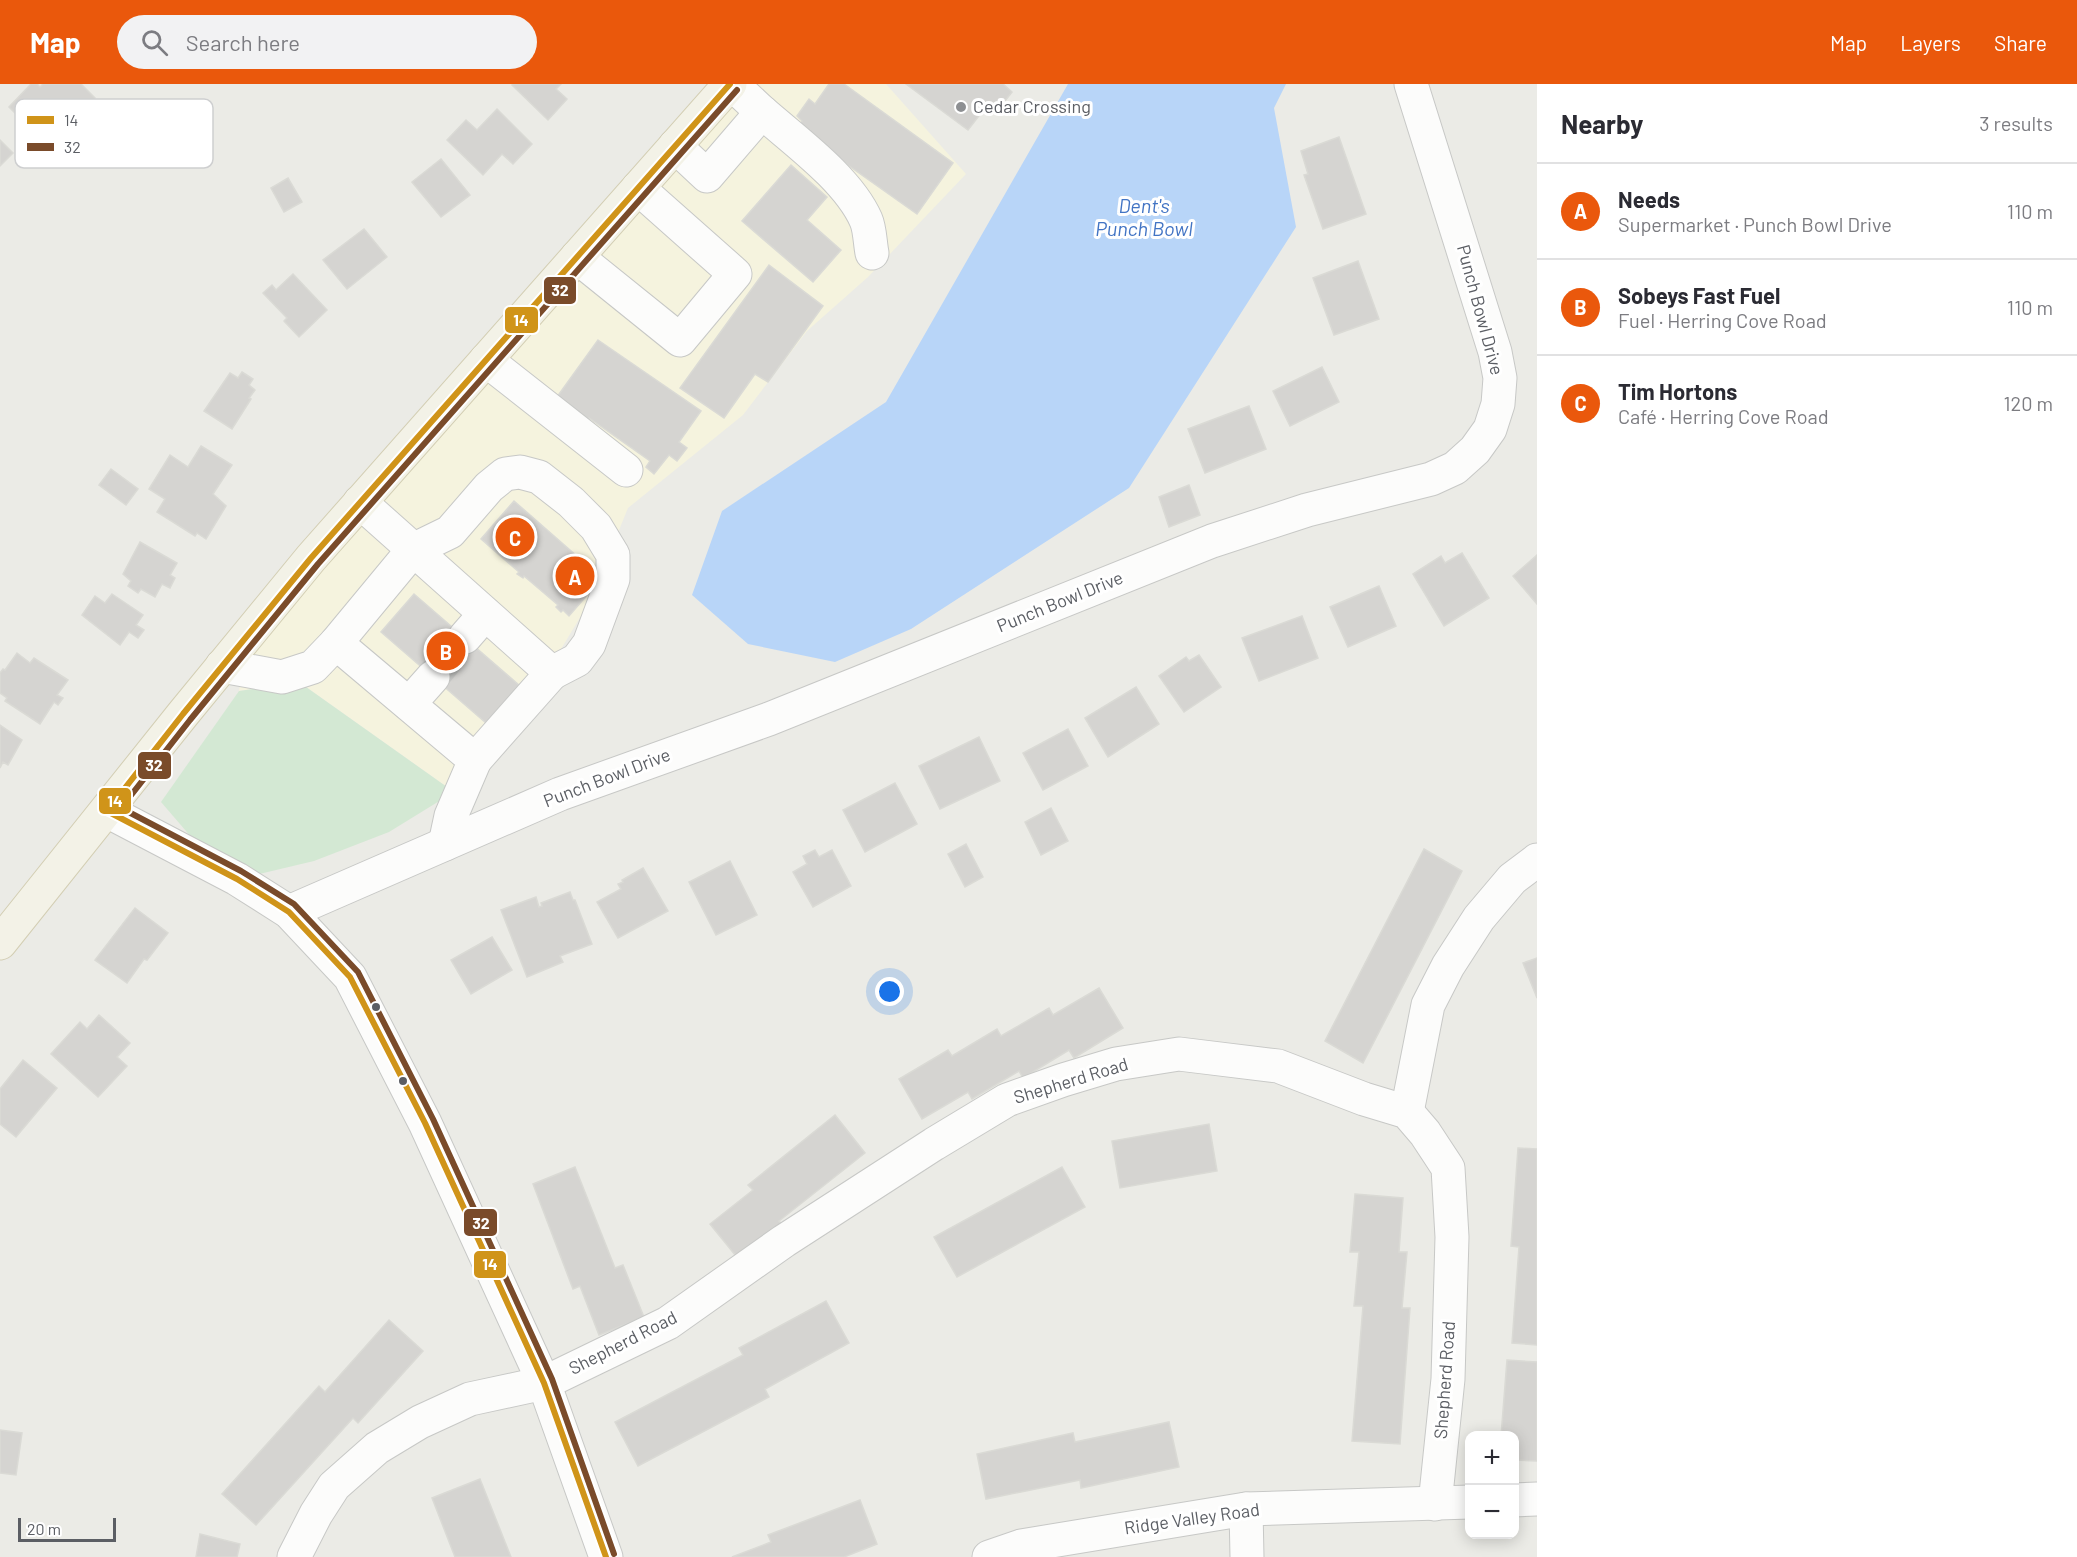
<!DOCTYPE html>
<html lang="en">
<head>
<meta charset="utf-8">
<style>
  body { margin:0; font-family:Barlow,sans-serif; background:#f2f2f3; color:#2b2b33 }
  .controls { position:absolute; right:18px; bottom:18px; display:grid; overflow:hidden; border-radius:12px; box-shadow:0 3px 15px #0003 }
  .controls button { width:54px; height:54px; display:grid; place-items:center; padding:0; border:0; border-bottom:2px solid #e1e1e2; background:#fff; color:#2b2b33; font:30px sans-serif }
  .scale { position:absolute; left:18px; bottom:15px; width:98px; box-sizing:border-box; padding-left:6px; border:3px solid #5b5e64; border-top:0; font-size:16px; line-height:21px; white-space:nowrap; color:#5b5e64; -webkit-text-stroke:4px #fff; paint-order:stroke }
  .you { position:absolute; left:890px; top:908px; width:21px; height:21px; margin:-15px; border:4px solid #fff; border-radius:50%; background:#1a73e8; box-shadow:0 0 0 9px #1a73e833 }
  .badge { display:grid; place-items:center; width:39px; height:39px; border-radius:50%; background:#ea580c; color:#fff; font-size:20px; font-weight:700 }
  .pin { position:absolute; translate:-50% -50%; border:3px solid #fff; box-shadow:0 2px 6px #0006 }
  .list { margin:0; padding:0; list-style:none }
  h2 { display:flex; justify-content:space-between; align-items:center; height:78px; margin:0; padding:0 24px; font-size:26px }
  h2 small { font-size:20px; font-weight:400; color:#7c7c81 }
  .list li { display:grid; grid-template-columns:39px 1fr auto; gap:18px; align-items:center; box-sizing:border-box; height:96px; padding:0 24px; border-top:2px solid #e1e1e2 }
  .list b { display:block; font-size:22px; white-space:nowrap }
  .list p { margin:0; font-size:20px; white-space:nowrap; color:#7c7c81 }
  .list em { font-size:20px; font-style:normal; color:#7c7c81 }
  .icon { flex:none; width:33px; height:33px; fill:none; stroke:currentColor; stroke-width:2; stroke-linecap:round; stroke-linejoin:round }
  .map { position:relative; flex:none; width:1537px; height:1473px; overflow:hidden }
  header { display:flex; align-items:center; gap:36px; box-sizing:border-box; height:84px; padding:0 30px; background:#ea580c; color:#fff }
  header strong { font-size:28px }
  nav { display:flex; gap:33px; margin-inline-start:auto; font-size:21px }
  .search { width:420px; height:54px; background:#f2f2f3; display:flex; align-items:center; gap:15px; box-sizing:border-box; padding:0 21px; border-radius:33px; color:#7c7c81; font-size:22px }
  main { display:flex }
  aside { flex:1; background:#fff }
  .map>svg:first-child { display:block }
  .commercial { fill:#f5f3de }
  .green { fill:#d3e8d3 }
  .water { fill:#b8d5f8 }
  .building { fill:#d5d4d1; stroke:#dadad5; stroke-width:1.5 }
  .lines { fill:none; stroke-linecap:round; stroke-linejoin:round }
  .minor-tunnel { stroke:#c7c8c6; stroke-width:33; stroke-dasharray:33 16; stroke-linecap:butt }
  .minor-casing { stroke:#c7c8c6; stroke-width:35 }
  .major-casing { stroke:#d3ceb3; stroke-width:35 }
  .minor { stroke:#fcfcfb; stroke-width:33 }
  .major { stroke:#f3f2e7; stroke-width:33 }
  .bus-1-casing { stroke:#fff; stroke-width:10 }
  .bus-2-casing { stroke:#fff; stroke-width:10 }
  .bus-1 { stroke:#d09419; stroke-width:6 }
  .bus-2 { stroke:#7a4b2a; stroke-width:6 }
  .poi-dot { fill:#8d8f92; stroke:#fff; stroke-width:2 }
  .bus-dot { fill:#5b5e64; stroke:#fff; stroke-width:2 }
  .labels { text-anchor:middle; stroke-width:6; stroke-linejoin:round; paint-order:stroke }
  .poi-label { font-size:18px; fill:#5b5e64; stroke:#fff; text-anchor:start }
  .street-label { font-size:18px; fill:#5b5e64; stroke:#fff }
  .water-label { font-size:20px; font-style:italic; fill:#4274c4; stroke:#fff }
  .key { fill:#fff; stroke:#cecfd0; stroke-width:1.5 }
  .key-label { font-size:16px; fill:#5b5e64 }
  .line-badge { stroke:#fff; stroke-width:2 }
  .badge-label { font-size:16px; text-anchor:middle; font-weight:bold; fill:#fff }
</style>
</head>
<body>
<header>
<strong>Map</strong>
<div class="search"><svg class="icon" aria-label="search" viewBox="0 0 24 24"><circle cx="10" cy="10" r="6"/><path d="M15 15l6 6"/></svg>Search here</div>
<nav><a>Map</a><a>Layers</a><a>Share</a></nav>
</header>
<main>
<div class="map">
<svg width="1537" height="1473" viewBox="0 0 1537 1473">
  <rect width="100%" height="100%" fill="#ebebe6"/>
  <!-- commercial -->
  <path class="commercial" d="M724 0H886L966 90 868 193 807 247 743 331 628 424 590 517 532 613 454 708 299 598 239 607 248 547Z"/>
  <!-- green -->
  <path class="green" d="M299 598 454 708 389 748 314 777 255 791 192 754 161 718 239 607Z"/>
  <!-- water -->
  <path class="water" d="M1068 0H1286L1274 24 1296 143 1129 404 911 545 835 578 748 560 692 511 722 427 886 318Z"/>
  <!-- building -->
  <g class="building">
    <path d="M31 0H37L40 3 43 0H81L95 14 53 59 45 53 42 56 9 23Z"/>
    <path d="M513 0H561L556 5 567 15 548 36 512 1Z"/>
    <path d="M829 0H844L953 79 917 130 797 45 802 37 797 32 809 15 815 20Z"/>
    <path d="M906 0H1003L1012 8 997 27 988 20 968 46Z"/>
    <path d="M497 25 532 60 513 80 502 70 483 91 447 56 466 36 477 46Z"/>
    <path d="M1339 53 1366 130 1323 145 1304 91 1308 90 1301 67Z"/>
    <path d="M0 56 13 69 0 82Z"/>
    <path d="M441 75 470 111 441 133 412 98Z"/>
    <path d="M791 81 827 113 807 136 841 166 813 198 742 137Z"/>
    <path d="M288 94 302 118 284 128 271 104Z"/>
    <path d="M364 145 387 173 347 205 323 176Z"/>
    <path d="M1358 177 1379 235 1334 251 1313 194Z"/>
    <path d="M769 181 823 222 768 298 755 290 724 334 680 304Z"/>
    <path d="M293 190 327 226 299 253 284 237 287 234 263 209 272 201 276 206Z"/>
    <path d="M598 256 701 327 679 358 687 364 677 377 669 371 654 390 646 383 650 377 589 334 584 340 557 313Z"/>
    <path d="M1322 283 1339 318 1290 342 1273 307Z"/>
    <path d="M242 288 253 295 249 301 255 306 249 314 251 315 232 345 204 327 230 289 238 294Z"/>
    <path d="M1249 322 1266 365 1205 389 1188 345Z"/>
    <path d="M201 362 232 381 213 410 226 422 206 455 197 449 195 452 157 428 165 415 149 405 170 371 188 383Z"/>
    <path d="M111 385 138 405 126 421 99 401Z"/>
    <path d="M1189 401 1200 431 1169 443 1159 413Z"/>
    <path d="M514 417 602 494 569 532 563 526 561 528 556 523 558 521 524 492 523 494 517 490 519 488 481 455Z"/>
    <path d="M140 458 177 479 170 491 175 494 170 504 162 500 155 513 141 505 138 509 128 502 131 497 123 490Z"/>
    <path d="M1462 469 1489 514 1444 542 1413 490 1441 472 1445 479Z"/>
    <path d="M1537 471V520L1513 492Z"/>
    <path d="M1379 502 1396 542 1348 563 1330 523Z"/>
    <path d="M112 510 143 531 136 541 144 546 138 554 129 548 120 561 82 531 95 512 105 519Z"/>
    <path d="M414 510 519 601 486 639 381 548Z"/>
    <path d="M1302 532 1318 574 1259 597 1242 554Z"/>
    <path d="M17 569 30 579 34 574 68 596 57 611 63 614 58 621 54 618 40 640 5 617 7 614 0 609V589L3 585 5 586Z"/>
    <path d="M1199 571 1221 603 1184 628 1159 592 1186 573 1189 577Z"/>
    <path d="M1136 603 1159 640 1108 673 1085 634Z"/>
    <path d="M0 641 22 656 8 681 3 678 0 684Z"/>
    <path d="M1068 645 1088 682 1043 706 1023 669Z"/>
    <path d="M979 653 1000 697 940 725 919 682Z"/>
    <path d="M895 699 917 740 865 768 843 726Z"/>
    <path d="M1051 724 1068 757 1041 771 1025 738Z"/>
    <path d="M966 760 983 793 965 803 948 770Z"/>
    <path d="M1424 765 1462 787 1363 979 1325 957Z"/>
    <path d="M815 766 819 773 832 766 851 802 813 823 793 788 807 780 803 772Z"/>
    <path d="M730 777 757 831 716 851 689 798Z"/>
    <path d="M643 784 668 827 618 854 597 818 621 805 618 800 623 798 622 796Z"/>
    <path d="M570 808 573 816H575L592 860 560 872 563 878 527 893 501 826 536 813 539 823 542 822 541 819Z"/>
    <path d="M135 824 168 849 147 876 144 875 127 899 95 876Z"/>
    <path d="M492 853 512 886 471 910 451 876Z"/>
    <path d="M1537 874V914L1523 879Z"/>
    <path d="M1099 904 1123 944 1074 974 1069 966 1023 994 1019 987 972 1015 968 1008 922 1035 899 995 948 966 952 972 997 945 1001 952 1049 924 1053 931Z"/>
    <path d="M99 931 130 959 117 973 127 982 98 1013 51 970 80 938 87 945Z"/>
    <path d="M23 976 57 1004 16 1053 0 1040V1005Z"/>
    <path d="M835 1031 865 1069 779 1137 783 1142 740 1177 710 1140 753 1106 748 1101Z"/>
    <path d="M1209 1040 1217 1087 1120 1104 1112 1057Z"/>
    <path d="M1518 1064 1537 1065V1261L1512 1259 1519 1163 1511 1162Z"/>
    <path d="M575 1083 615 1184 623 1181 644 1233 599 1251 580 1202 573 1205 533 1100Z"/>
    <path d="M1062 1083 1085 1123 957 1193 934 1153Z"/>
    <path d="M1355 1110 1403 1114 1399 1168H1407L1402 1224H1410L1400 1360 1352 1357 1363 1222H1354L1359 1168H1350Z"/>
    <path d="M826 1217 849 1259 765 1305 769 1313 638 1382 615 1338 743 1271 739 1264Z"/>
    <path d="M389 1236 423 1267 358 1339 353 1334 256 1441 222 1410 319 1302 325 1308Z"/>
    <path d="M1507 1276 1537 1278V1377L1514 1376V1352H1501Z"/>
    <path d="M1169 1338 1179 1383 1081 1404 1080 1396 986 1415 977 1370 1073 1349 1075 1358Z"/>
    <path d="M0 1346 22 1349 16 1391 0 1389Z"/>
    <path d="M480 1395 511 1473H455L432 1414Z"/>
    <path d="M860 1416 877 1460 844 1473H732L771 1458 768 1451Z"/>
    <path d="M200 1450 240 1460 237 1473H196Z"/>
  </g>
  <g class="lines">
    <!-- minor-tunnel -->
    <path class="minor-tunnel" d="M433 593 465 553"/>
    <defs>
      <g id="minor">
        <path d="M762 28C795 57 848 95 866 136 870 145 870 159 872 169"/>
        <path d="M675 62 707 92 762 28 732 0"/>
        <path d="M577 173 680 256 735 190 638 104"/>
        <path d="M486 276 626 386"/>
        <path d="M465 553 485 530"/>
        <path d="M336 559 413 466 450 448 489 403 505 390 520 388 539 393 571 418 596 443 613 471V495L589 560 577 576 552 589"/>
        <path d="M222 582 282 593 313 583 336 559 475 676 552 589 360 418"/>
        <path d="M409 620 433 593"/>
        <path d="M107 727 237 795 289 828 350 893 425 1039 544 1299 606 1473"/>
        <path d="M445 760 451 732 475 676"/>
        <path d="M289 828 560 710 769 635 1212 457 1307 426 1431 395 1455 384 1475 366 1490 345 1498 320 1500 294 1495 268 1411 0"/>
        <path d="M1407 1028 1428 921 1448 882 1479 834 1512 795 1537 776"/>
        <path d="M1514 1416 1537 1415"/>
        <path d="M1246 1425 1247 1473"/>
        <path d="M294 1473 316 1430 334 1402 377 1364 420 1338 470 1315 544 1299 668 1239 784 1157 934 1060 1007 1016 1063 996 1116 980 1179 970 1278 982 1364 1015 1407 1028 1425 1049 1448 1084 1452 1153 1448 1295 1435 1420"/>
        <path d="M989 1473 1021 1462 1246 1425 1470 1418"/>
      </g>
      <path id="major" d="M0 859 183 630 311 474 730 0"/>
    </defs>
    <!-- minor casing -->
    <use href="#minor" class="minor-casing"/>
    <!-- major casing -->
    <use href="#major" class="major-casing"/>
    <!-- minor -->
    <use href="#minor" class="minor"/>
    <!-- major -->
    <use href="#major" class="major"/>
    <defs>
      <path id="bus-1" d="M606 1473 544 1299 425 1039 350 893 289 828 237 795 107 727 183 630 311 474 730 0"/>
      <path id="bus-2" d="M614 1470 552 1295 433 1035 358 888 294 820 241 787 121 724 190 636 318 480 737 6"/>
    </defs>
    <!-- bus-1 casing -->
    <use href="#bus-1" class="bus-1-casing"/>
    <!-- bus-2 casing -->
    <use href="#bus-2" class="bus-2-casing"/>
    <!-- bus-1 -->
    <use href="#bus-1" class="bus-1"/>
    <!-- bus-2 -->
    <use href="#bus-2" class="bus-2"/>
  </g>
  <!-- markers -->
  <circle class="poi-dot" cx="961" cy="23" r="6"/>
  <g class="bus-dot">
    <circle cx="376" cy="923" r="5"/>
    <circle cx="403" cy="997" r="5"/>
  </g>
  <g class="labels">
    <!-- poi labels -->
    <g class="poi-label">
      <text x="973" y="29">Cedar Crossing</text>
    </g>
    <!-- street labels -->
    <g class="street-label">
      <text transform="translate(1480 226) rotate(75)" y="6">Punch Bowl Drive</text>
      <text transform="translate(1060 518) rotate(-22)" y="6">Punch Bowl Drive</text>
      <text transform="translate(607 694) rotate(-21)" y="6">Punch Bowl Drive</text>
      <text transform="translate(1071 997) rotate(-17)" y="6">Shepherd Road</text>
      <text transform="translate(623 1259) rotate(-27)" y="6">Shepherd Road</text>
      <text transform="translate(1445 1296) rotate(-86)" y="6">Shepherd Road</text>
      <text transform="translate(1192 1435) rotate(-8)" y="6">Ridge Valley Road</text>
    </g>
    <!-- water labels -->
    <g class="water-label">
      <text x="1144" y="129">Dent's<tspan x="1144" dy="23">Punch Bowl</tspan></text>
    </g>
  </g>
  <!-- legend -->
  <rect x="15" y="15" width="198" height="69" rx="9" class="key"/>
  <rect x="27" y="32" width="27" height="8" fill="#d09419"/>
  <rect x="27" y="59" width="27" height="8" fill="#7a4b2a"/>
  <g class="key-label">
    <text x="64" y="42">14</text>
    <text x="64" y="69">32</text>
  </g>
  <g class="line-badge">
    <rect x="543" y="192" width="34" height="29" rx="6" fill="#7a4b2a"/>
    <rect x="504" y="222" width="35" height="28" rx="6" fill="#d09419"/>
    <rect x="137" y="667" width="35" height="29" rx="6" fill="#7a4b2a"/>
    <rect x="98" y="703" width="34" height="28" rx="6" fill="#d09419"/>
    <rect x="463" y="1124" width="35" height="29" rx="6" fill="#7a4b2a"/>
    <rect x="473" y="1166" width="34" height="29" rx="6" fill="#d09419"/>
  </g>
  <g class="badge-label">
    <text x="560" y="212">32</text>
    <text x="521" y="242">14</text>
    <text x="154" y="687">32</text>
    <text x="115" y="723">14</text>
    <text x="481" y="1145">32</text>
    <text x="490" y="1186">14</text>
  </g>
</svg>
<div class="controls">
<button>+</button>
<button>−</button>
</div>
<div class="scale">20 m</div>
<div class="you"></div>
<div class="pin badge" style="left:575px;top:492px">A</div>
<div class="pin badge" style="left:446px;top:567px">B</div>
<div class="pin badge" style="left:515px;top:453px">C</div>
</div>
<aside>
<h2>Nearby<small>3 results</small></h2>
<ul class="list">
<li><span class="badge">A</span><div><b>Needs</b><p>Supermarket · Punch Bowl Drive</p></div><em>110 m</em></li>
<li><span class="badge">B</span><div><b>Sobeys Fast Fuel</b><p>Fuel · Herring Cove Road</p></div><em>110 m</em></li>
<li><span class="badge">C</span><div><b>Tim Hortons</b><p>Café · Herring Cove Road</p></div><em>120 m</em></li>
</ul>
</aside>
</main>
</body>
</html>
